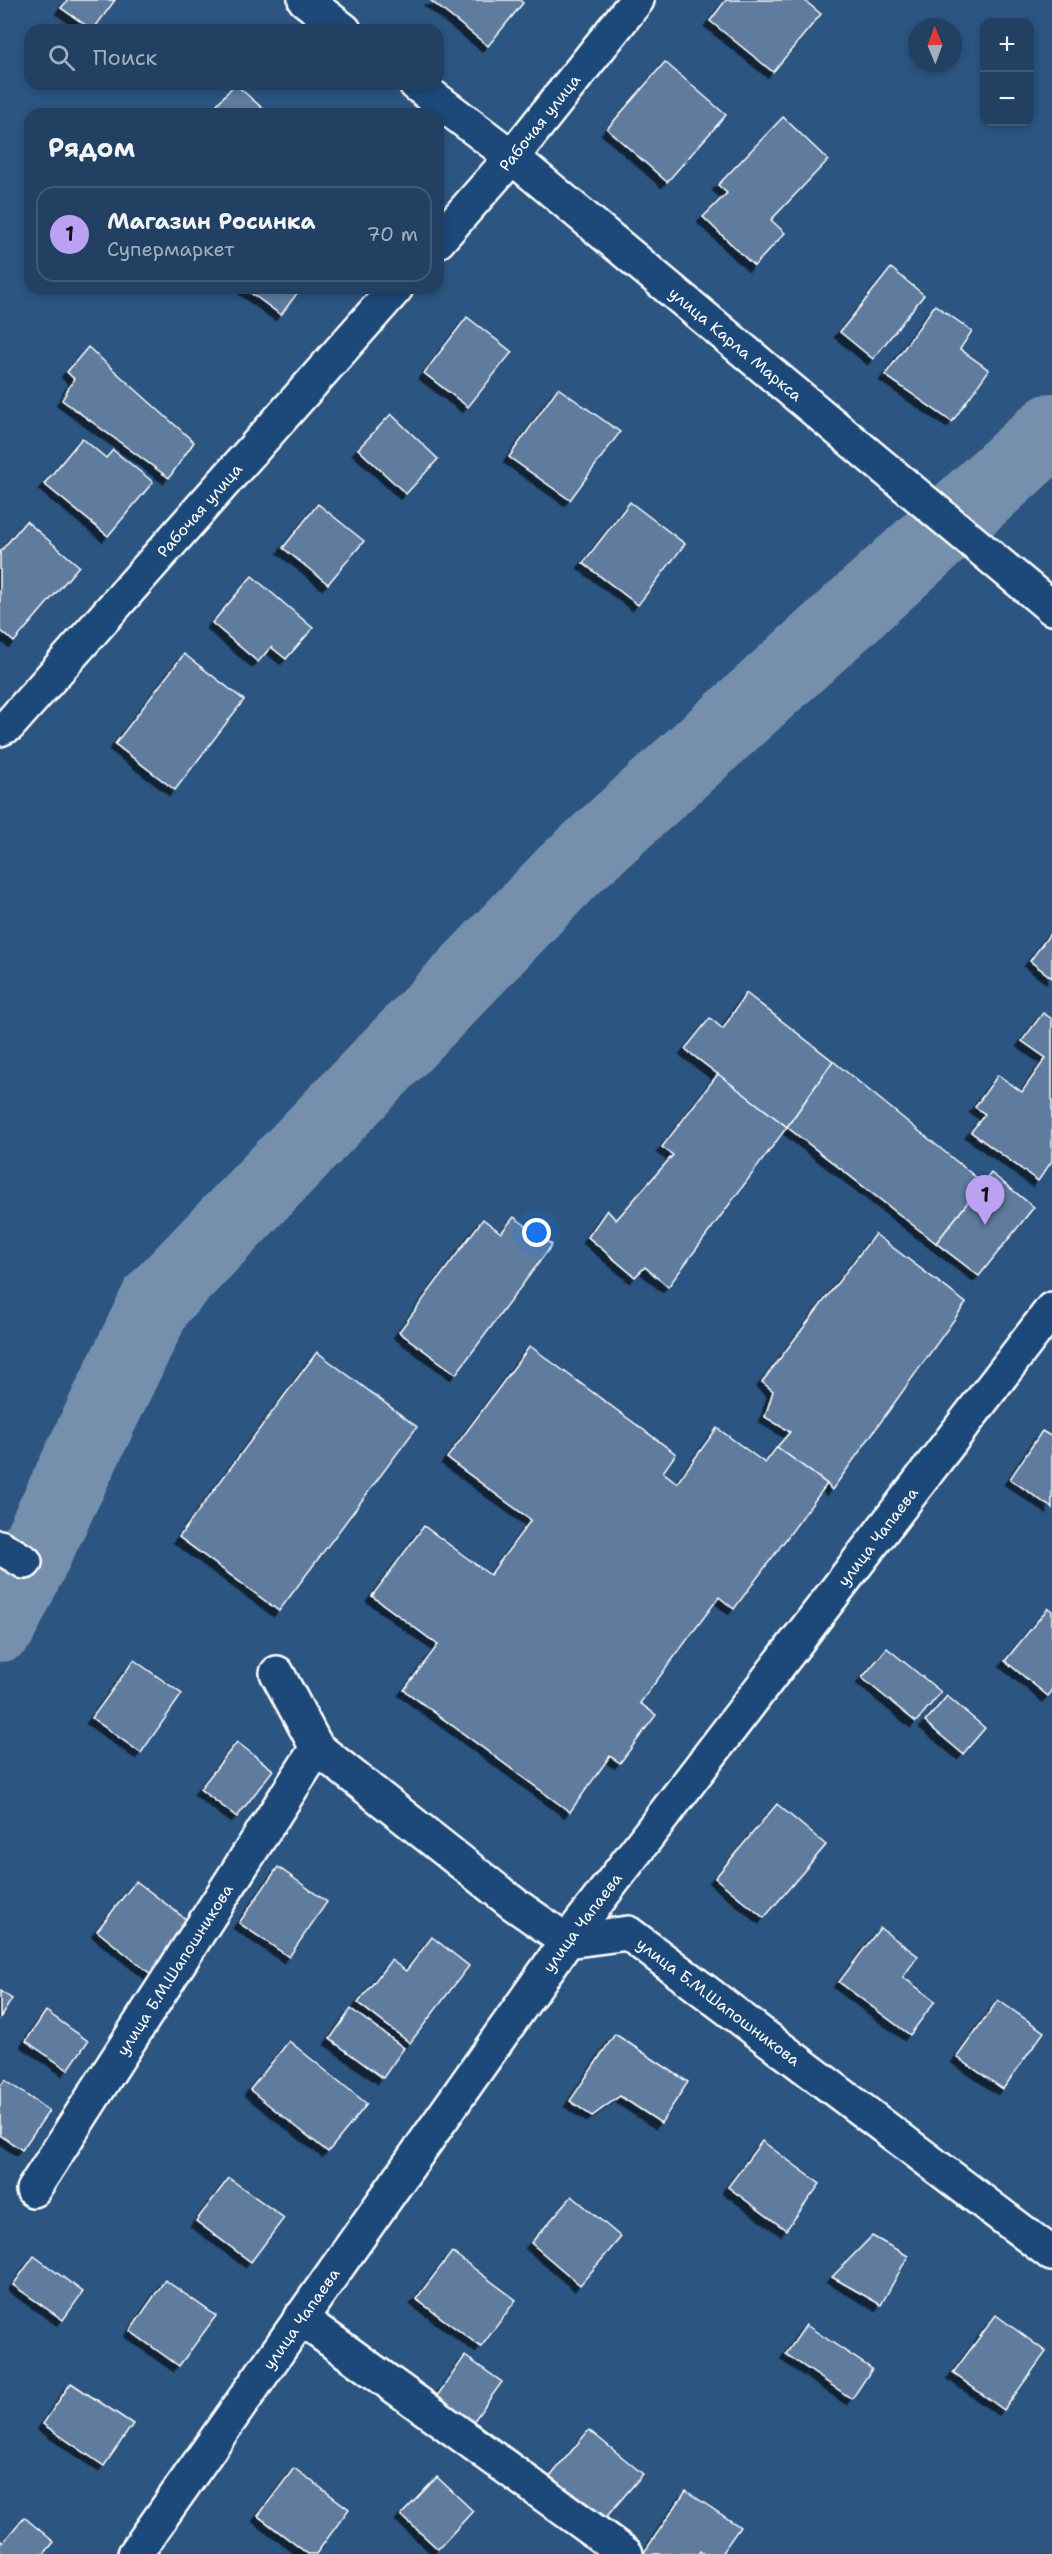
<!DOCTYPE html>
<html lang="ru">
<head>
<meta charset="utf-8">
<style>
  body { margin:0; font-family:"Shantell Sans",sans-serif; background:#2d4b6b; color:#f1f3f6 }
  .controls { position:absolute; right:18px; top:18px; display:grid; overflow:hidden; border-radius:12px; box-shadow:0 3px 9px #0003 }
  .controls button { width:54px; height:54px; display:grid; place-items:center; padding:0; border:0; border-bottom:2px solid #3e5977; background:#214062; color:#f1f3f6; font:30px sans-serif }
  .compass { position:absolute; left:908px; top:18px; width:54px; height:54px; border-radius:50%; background:#214062; box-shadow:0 3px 9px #0003; rotate:359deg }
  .you { position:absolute; left:537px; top:1233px; width:21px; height:21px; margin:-15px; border:4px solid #fff; border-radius:50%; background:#1a73e8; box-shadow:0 0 0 9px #1a73e833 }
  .badge { display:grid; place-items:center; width:39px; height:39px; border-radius:50%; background:#bca0f2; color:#111; font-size:20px; font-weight:700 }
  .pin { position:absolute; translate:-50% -50px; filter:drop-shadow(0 2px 3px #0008) }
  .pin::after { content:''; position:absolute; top:32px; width:21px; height:18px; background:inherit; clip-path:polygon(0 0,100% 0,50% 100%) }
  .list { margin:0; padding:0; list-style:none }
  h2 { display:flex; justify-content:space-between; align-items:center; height:78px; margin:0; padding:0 24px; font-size:26px }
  h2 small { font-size:20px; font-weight:400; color:#a2afbe }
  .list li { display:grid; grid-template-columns:39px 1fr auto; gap:18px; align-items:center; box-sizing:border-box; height:96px; margin:0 12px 12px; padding:0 12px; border:2px solid #3e5977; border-radius:18px }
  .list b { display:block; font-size:22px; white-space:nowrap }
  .list p { margin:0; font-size:20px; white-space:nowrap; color:#a2afbe }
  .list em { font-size:20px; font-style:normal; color:#a2afbe }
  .icon { flex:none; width:33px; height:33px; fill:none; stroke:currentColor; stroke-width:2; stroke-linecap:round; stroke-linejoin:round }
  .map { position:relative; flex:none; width:1052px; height:2554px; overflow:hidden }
  .search { position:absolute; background:#214062; box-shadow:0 3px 9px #0003; left:24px; top:24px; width:420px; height:66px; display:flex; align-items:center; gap:15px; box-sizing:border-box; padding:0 21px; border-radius:18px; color:#a2afbe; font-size:22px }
  .panel { position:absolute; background:#214062; box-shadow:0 3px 9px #0003; left:24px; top:108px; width:420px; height:186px; border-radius:18px }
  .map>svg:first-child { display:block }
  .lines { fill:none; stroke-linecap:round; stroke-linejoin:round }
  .river { stroke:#748fad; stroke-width:74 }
  .building { fill:#5e7c9f; stroke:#fff; stroke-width:1.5; filter:url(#shadow) }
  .minor-casing { stroke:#fff; stroke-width:38 }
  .minor { stroke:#1f4a7a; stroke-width:33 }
  .labels { text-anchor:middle; stroke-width:4.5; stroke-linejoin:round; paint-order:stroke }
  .street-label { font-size:16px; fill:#fff; stroke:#1f4a7a }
</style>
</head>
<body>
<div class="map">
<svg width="1052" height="2554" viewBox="0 0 1052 2554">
  <defs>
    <filter id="shadow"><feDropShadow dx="-5.5" dy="5.5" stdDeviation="0" flood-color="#0009"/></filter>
  </defs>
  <rect width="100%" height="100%" fill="#2c5582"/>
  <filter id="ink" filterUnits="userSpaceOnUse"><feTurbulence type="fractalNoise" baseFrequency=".0167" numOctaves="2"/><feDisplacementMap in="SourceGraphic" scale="12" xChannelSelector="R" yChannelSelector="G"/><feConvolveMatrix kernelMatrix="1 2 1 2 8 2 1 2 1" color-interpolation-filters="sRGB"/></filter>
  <g filter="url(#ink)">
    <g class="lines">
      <!-- river -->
      <path class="river" d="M0 1625 157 1300 566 873 1052 430"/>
    </g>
    <!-- building -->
    <g class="building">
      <path d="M68 0H115L93 30 61 8Z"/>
      <path d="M430 0H520L523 3 488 46Z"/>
      <path d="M726 0H804L821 14 773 72 710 21Z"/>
      <path d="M665 62 726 115 667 182 607 129Z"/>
      <path d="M235 84 269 114H208Z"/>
      <path d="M783 117 828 160 771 220 785 233 754 266 703 217 727 193 718 185Z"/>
      <path d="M891 268 924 295 873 359 840 332Z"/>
      <path d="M244 288H301L281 315Z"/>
      <path d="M935 305 972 331 960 349 989 370 952 422 885 375Z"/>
      <path d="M467 317 512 352 468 407 424 373Z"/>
      <path d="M88 347 194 442 169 478 62 400 74 379 67 372Z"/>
      <path d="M558 388 620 432 570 500 509 457Z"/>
      <path d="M391 414 438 459 406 494 358 449Z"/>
      <path d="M82 438 106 458 113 450 153 482 108 536 44 484Z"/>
      <path d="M630 502 685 544 638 605 583 563Z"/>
      <path d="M318 504 364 541 328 584 283 548Z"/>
      <path d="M26 521 79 566 14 642 0 630V552Z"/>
      <path d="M252 576 313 628 286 659 271 647 258 662 212 623Z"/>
      <path d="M184 654 244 700 175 790 115 744Z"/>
      <path d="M1052 931V978L1030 961Z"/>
      <path d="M746 993 833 1061 787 1127 685 1049 710 1018 723 1029Z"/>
      <path d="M1043 1013 1052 1019V1161L1038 1181 971 1132 985 1114 975 1107 998 1075 1022 1092 1046 1058 1022 1041Z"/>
      <path d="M833 1061 983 1183 936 1243 787 1127Z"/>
      <path d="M718 1074 787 1127 668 1287 645 1267 635 1277 588 1237 607 1210 616 1220 673 1155 662 1147Z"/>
      <path d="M991 1173 1034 1207 979 1276 936 1243Z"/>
      <path d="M514 1217 552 1245 456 1374 399 1332 483 1219 501 1233Z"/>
      <path d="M875 1234 966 1303 832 1490 827 1484 777 1447 790 1432 765 1417 773 1391 762 1382Z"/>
      <path d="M530 1346 676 1454 663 1472 677 1483 717 1428 765 1463 777 1447 827 1484 734 1609 719 1597 640 1703 656 1715 620 1763 610 1756 570 1812 404 1690 438 1645 372 1596 424 1526 490 1575 531 1520 447 1458Z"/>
      <path d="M317 1352 417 1427 279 1611 179 1537Z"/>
      <path d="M1042 1431 1052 1437V1508L1010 1479Z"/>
      <path d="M1048 1608 1052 1611V1691L1048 1696 1005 1661Z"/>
      <path d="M887 1648 941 1692 916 1722 862 1678Z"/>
      <path d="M134 1660 182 1694 141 1753 92 1718Z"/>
      <path d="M947 1696 985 1728 963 1754 925 1722Z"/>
      <path d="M237 1742 273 1770 237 1817 200 1789Z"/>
      <path d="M777 1804 826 1845 764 1918 715 1878Z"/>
      <path d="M278 1867 327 1902 289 1957 239 1923Z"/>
      <path d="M136 1881 192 1924 152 1975 97 1931Z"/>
      <path d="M880 1928 918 1956 903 1977 935 2001 910 2035 839 1982Z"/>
      <path d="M432 1937 469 1966 410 2043 358 2003 391 1960 406 1971Z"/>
      <path d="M0 1991 12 1999 0 2018Z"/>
      <path d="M998 2000 1044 2032 1003 2089 957 2057Z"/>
      <path d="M351 2009 404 2048 383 2078 330 2039Z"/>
      <path d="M46 2011 88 2041 68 2070 26 2041Z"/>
      <path d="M615 2034 688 2082 661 2123 620 2096 592 2116 570 2101Z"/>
      <path d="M289 2041 367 2104 328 2152 250 2090Z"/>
      <path d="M5 2080 49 2111 22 2150 0 2135V2087Z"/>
      <path d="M762 2141 820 2184 786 2230 728 2187Z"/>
      <path d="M229 2178 284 2218 251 2262 196 2221Z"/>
      <path d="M572 2196 621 2237 580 2285 531 2243Z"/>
      <path d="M872 2236 908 2256 881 2305 832 2277Z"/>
      <path d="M452 2252 516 2300 481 2347 416 2299Z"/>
      <path d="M34 2256 83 2292 63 2320 13 2285Z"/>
      <path d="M165 2280 216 2316 179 2366 130 2331Z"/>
      <path d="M996 2315 1046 2352 1004 2410 953 2373Z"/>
      <path d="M806 2325 872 2369 852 2399 786 2354Z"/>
      <path d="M465 2356 502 2382 473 2422 437 2396Z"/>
      <path d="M71 2383 133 2424 104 2466 43 2424Z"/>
      <path d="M589 2430 643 2474 597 2528 544 2484Z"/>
      <path d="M294 2468 349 2509 316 2554H308L258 2516Z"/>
      <path d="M437 2477 473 2511 438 2549 401 2515Z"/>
      <path d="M686 2491 740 2527 721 2554H704L700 2551 698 2554H643Z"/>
      <path d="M24 2517 54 2542 44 2554H0V2539L3 2542Z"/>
    </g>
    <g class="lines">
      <defs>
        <g id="minor">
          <path d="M305 0 344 30"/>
          <path id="s1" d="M416 84 512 157 1052 608"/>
          <path id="s2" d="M438 241 512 157 637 0"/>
          <path id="s3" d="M0 729 9 725 396 288"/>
          <path d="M0 1547 25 1562"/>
          <path id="s4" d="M277 1673 317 1748 514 1904 567 1941 628 1933 1052 2254"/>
          <path id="s5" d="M33 2190 317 1748"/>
          <path d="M300 2318 626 2554"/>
          <path id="s6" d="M135 2554 567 1941 1052 1309"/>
        </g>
      </defs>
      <!-- minor casing -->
      <use href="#minor" class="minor-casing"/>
      <!-- minor -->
      <use href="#minor" class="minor"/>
    </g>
  </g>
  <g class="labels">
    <!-- street labels -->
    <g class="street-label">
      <text dy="6" stroke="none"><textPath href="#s2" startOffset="156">Рабочая улица</textPath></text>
      <text dy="6" stroke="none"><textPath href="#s1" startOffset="412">улица Карла Маркса</textPath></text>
      <text dy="6" stroke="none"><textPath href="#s3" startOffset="297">Рабочая улица</textPath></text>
      <text dy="6" stroke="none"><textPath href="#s6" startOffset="1260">улица Чапаева</textPath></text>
      <text dy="6" stroke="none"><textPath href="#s6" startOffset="774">улица Чапаева</textPath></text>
      <text dy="6" stroke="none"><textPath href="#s5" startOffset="262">улица Б.М.Шапошникова</textPath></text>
      <text dy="6" stroke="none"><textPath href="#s4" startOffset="576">улица Б.М.Шапошникова</textPath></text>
      <text dy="6" stroke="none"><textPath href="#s6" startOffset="288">улица Чапаева</textPath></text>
    </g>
  </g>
</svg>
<div class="controls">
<button>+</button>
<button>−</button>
</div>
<svg class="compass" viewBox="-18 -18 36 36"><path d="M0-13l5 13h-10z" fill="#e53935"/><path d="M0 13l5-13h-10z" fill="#a2afbe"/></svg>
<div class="you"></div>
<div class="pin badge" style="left:985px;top:1225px">1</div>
<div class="search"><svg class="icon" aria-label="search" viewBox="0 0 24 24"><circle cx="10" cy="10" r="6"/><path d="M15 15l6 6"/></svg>Поиск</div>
<section class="panel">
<h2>Рядом<small></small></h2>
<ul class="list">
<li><span class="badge">1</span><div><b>Магазин Росинка</b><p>Супермаркет</p></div><em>70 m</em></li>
</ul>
</section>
</div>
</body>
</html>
